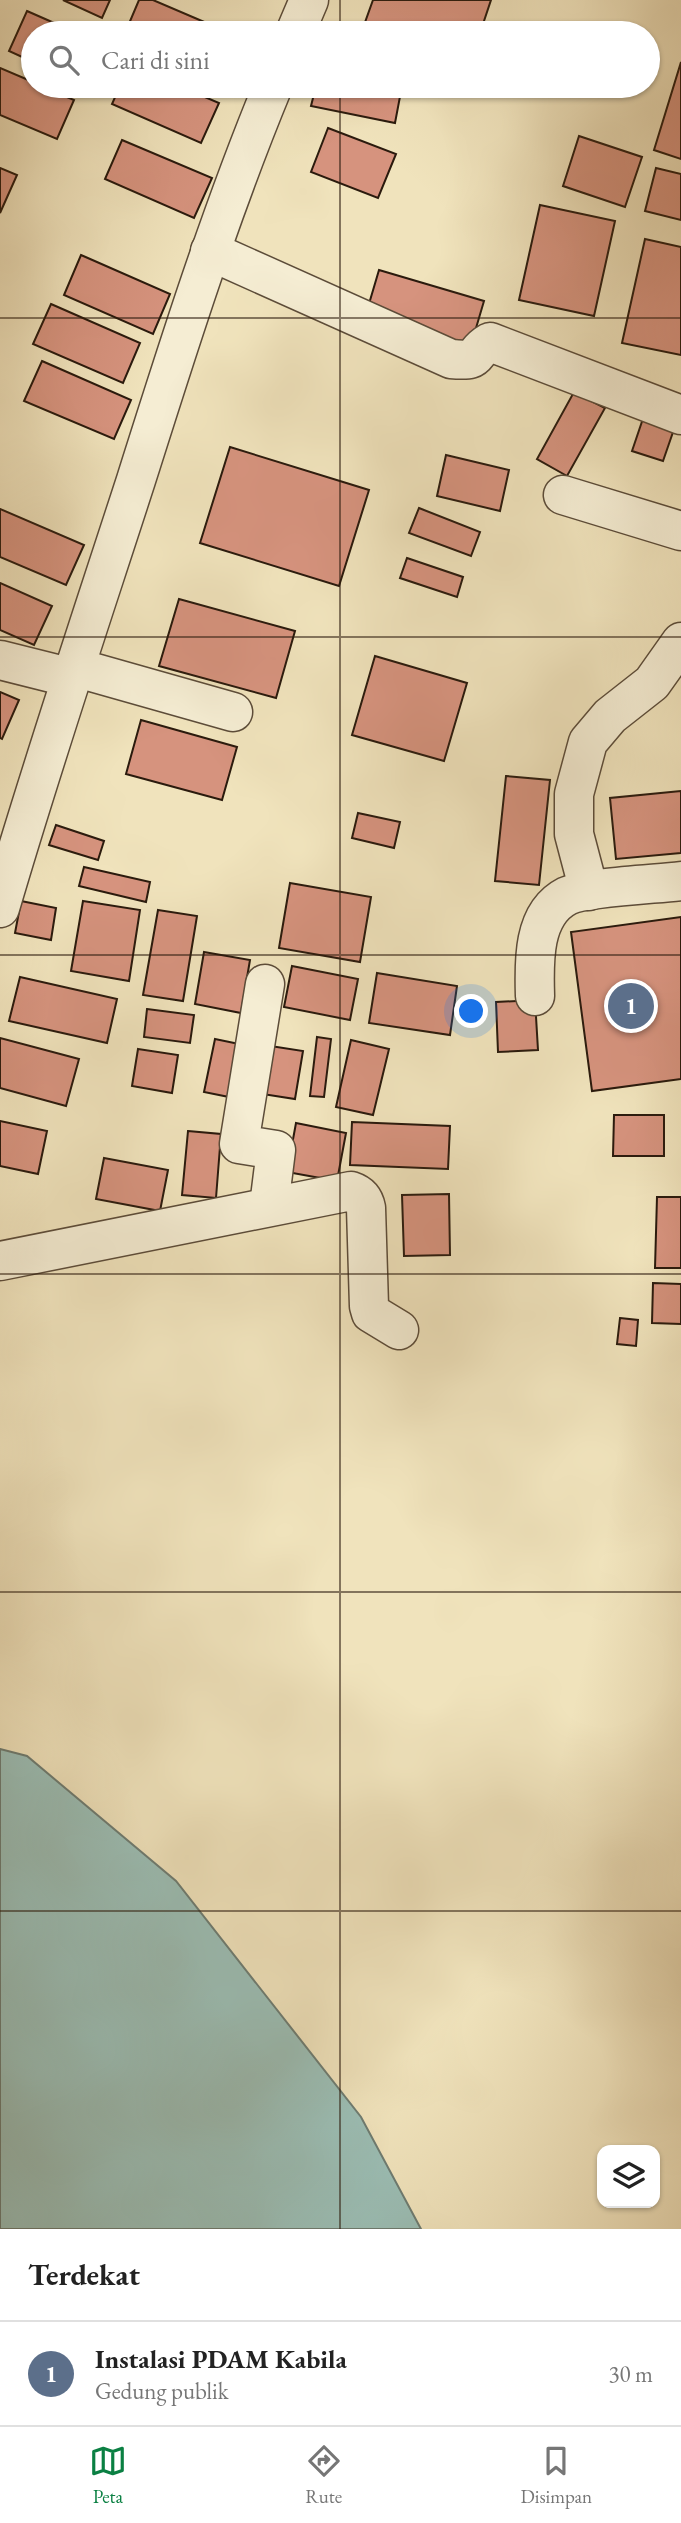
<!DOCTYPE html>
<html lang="id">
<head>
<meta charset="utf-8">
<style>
  body { margin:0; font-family:"EB Garamond",serif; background:#f6f6f6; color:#222 }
  .controls { position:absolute; right:21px; bottom:21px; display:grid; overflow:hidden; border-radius:14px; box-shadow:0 2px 5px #0004 }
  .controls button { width:63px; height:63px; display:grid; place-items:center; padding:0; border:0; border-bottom:2px solid #e0e0e0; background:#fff; color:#222; font:35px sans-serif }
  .you { position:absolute; left:472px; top:1012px; width:24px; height:24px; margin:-18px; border:5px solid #fff; border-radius:50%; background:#1a73e8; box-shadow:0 0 0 10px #1a73e833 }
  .badge { display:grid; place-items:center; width:46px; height:46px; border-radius:50%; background:#0b8043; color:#fff; font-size:23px; font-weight:700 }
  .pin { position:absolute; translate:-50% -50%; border:4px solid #fff; box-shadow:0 2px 7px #0006 }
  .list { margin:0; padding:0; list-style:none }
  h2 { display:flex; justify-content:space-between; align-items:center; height:91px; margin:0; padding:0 28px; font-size:30px }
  h2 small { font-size:23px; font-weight:400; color:#767676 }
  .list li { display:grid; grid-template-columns:46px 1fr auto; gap:21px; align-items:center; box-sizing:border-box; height:105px; padding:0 28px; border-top:2px solid #e0e0e0 }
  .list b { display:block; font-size:26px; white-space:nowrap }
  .list p { margin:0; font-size:23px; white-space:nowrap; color:#767676 }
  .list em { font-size:23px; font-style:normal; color:#767676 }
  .icon { flex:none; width:38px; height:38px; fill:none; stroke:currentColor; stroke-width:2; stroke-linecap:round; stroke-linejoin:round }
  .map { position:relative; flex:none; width:681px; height:2229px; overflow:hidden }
  .search { position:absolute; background:#fff; box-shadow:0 2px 5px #0004; left:21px; right:21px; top:21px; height:77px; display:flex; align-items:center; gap:18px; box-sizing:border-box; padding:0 24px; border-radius:38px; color:#767676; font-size:26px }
  .sheet { height:196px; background:#fff }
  nav { display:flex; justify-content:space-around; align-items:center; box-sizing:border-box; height:98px; border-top:2px solid #e0e0e0; background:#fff; font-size:19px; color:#767676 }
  nav a { display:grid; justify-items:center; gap:4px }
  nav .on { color:#0b8043 }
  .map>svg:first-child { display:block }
  .water { fill:#9bbeb5; stroke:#6e7c72; stroke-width:2 }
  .building { fill:#d6937e; stroke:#2a1a0d; stroke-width:2 }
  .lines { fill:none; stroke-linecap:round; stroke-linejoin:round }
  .minor-casing { stroke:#5c4c39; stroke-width:41 }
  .minor { stroke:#f5edd3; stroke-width:38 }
  .grid { fill:none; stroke:#2a1a0d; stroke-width:2; stroke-opacity:0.55 }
</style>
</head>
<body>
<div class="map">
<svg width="681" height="2229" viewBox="0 0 681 2229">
  <rect width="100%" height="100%" fill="#f0e3bc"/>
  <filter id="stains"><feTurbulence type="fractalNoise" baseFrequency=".00286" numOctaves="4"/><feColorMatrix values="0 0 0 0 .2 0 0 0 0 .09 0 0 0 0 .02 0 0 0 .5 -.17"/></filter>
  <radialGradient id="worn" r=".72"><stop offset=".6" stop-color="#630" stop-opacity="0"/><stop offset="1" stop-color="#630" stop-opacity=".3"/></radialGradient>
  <!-- water -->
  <path class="water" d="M0 1749 27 1756 176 1881 361 2117 421 2229H0Z"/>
  <!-- building -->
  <g class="building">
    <path d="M63 0H110L102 18Z"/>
    <path d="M139 0H153L230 33H125Z"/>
    <path d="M373 0H491L480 33H377L363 28Z"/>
    <path d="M27 11 77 33H33V62L9 51Z"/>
    <path d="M681 62V159L654 150Z"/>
    <path d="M0 68 33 82V86H41L74 100 57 139 0 115Z"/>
    <path d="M120 86H179L219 103 201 143 112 104Z"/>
    <path d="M316 86H402L395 123 311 106Z"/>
    <path d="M512 86H565V93Z"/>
    <path d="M328 128 396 154 378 198 311 172Z"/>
    <path d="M579 136 642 157 625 207 563 186Z"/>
    <path d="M122 140 212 178 194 218 105 179Z"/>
    <path d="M0 168 17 175 0 213Z"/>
    <path d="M656 168 681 174V220L645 211Z"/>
    <path d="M540 205 615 221 594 316 519 300Z"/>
    <path d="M645 239 681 247V355L622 343Z"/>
    <path d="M81 255 170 294 153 334 64 295Z"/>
    <path d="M379 270 484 301 471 345 366 314Z"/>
    <path d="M51 304 140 343 123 383 33 344Z"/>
    <path d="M42 361 131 400 114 439 24 401Z"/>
    <path d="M574 392 605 408 567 476 537 459Z"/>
    <path d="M651 395 681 409 663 461 632 451Z"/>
    <path d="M230 447 369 490 339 586 200 543Z"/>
    <path d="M446 455 509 470 500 511 437 496Z"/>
    <path d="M419 508 480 532 471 556 409 533Z"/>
    <path d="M0 509 84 545 66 585 0 557Z"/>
    <path d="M407 558 463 577 457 597 400 578Z"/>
    <path d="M0 583 52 606 34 645 0 630Z"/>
    <path d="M179 599 295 631 276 698 159 666Z"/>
    <path d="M375 656 467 683 444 761 352 735Z"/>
    <path d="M0 692 19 700 2 739 0 738Z"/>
    <path d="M141 720 237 747 222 800 126 774Z"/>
    <path d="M506 776 550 780 539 885 495 881Z"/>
    <path d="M681 791V853L616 859 610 798Z"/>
    <path d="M358 813 400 822 394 848 352 838Z"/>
    <path d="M56 825 104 841 98 860 49 845Z"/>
    <path d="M84 867 150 882 146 902 79 886Z"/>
    <path d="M290 883 371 897 360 962 279 948Z"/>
    <path d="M21 901 56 908 51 940 15 933Z"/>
    <path d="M83 901 140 910 129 981 71 971Z"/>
    <path d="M158 910 197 916 183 1001 143 995Z"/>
    <path d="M681 917V1079L592 1091 571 932Z"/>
    <path d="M204 952 250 960 241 1013 195 1004Z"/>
    <path d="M292 966 358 979 350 1020 284 1007Z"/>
    <path d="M377 973 457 986 450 1035 369 1023Z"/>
    <path d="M20 977 117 999 107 1043 9 1021Z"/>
    <path d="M535 1000 538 1050 498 1052 496 1002Z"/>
    <path d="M147 1009 194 1015 190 1043 144 1037Z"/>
    <path d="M317 1037 331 1039 324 1097 310 1096Z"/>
    <path d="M0 1038 79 1059 66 1106 0 1088Z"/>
    <path d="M215 1039 244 1045 234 1098 204 1092Z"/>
    <path d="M351 1040 389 1049 373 1115 336 1107Z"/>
    <path d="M264 1045 303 1051 295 1099 256 1093Z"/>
    <path d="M138 1049 178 1055 172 1093 132 1086Z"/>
    <path d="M614 1115H664V1156H613Z"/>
    <path d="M0 1121 47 1131 38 1174 0 1166Z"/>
    <path d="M352 1122 450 1126 448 1169 350 1165Z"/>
    <path d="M296 1123 346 1133 337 1181 287 1172Z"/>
    <path d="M188 1131 221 1134 216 1198 182 1195Z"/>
    <path d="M104 1158 168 1170 160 1211 96 1199Z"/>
    <path d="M449 1194 450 1255 404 1256 402 1195Z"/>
    <path d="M657 1197H681V1268H655Z"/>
    <path d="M653 1283 681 1284V1324L652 1323Z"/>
    <path d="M620 1318 638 1320 636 1346 617 1344Z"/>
  </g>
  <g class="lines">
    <defs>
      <g id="minor">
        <path d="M295 33 309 0"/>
        <path d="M210 251 451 359C484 362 469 354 490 342L681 415"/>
        <path d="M563 495 681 531"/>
        <path d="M0 660 72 678"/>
        <path d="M74 667 233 712"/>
        <path d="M589 891 574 834V794L588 742 610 716 652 683 681 642"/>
        <path d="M0 908C42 764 90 622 136 480 178 347 220 214 273 86"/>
        <path d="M265 984 239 1144 276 1150 269 1206"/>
        <path d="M535 996C534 963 532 914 567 896 585 887 657 884 681 881"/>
        <path d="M0 1261 351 1191C360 1194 364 1198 366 1208L369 1306 371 1313 399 1330"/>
      </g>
    </defs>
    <!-- minor casing -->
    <use href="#minor" class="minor-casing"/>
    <!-- minor -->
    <use href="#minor" class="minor"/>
  </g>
  <!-- grid -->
  <path class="grid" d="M340 0V33M340 86V2229M0 318H681M0 637H681M0 955H681M0 1274H681M0 1592H681M0 1911H681"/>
  <rect width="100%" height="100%" filter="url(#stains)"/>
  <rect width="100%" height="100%" fill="url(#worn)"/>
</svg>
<div class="controls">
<button><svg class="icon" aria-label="layers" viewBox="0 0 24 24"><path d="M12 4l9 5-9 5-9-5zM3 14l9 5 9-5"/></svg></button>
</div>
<div class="you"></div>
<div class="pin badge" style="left:631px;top:1006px;background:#5c6f8a">1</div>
<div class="search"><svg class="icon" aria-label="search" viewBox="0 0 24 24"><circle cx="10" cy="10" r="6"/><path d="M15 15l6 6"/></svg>Cari di sini</div>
</div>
<section class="sheet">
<h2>Terdekat<small></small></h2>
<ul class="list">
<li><span class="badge" style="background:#5c6f8a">1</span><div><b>Instalasi PDAM Kabila</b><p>Gedung publik</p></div><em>30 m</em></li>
</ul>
</section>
<nav>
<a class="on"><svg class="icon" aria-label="map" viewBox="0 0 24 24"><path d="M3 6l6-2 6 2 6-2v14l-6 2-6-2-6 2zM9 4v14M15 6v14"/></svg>Peta</a>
<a><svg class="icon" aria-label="directions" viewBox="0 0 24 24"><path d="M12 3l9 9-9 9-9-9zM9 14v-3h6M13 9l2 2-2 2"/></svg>Rute</a>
<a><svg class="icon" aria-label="saved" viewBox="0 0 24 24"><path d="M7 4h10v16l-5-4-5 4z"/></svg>Disimpan</a>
</nav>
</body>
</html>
